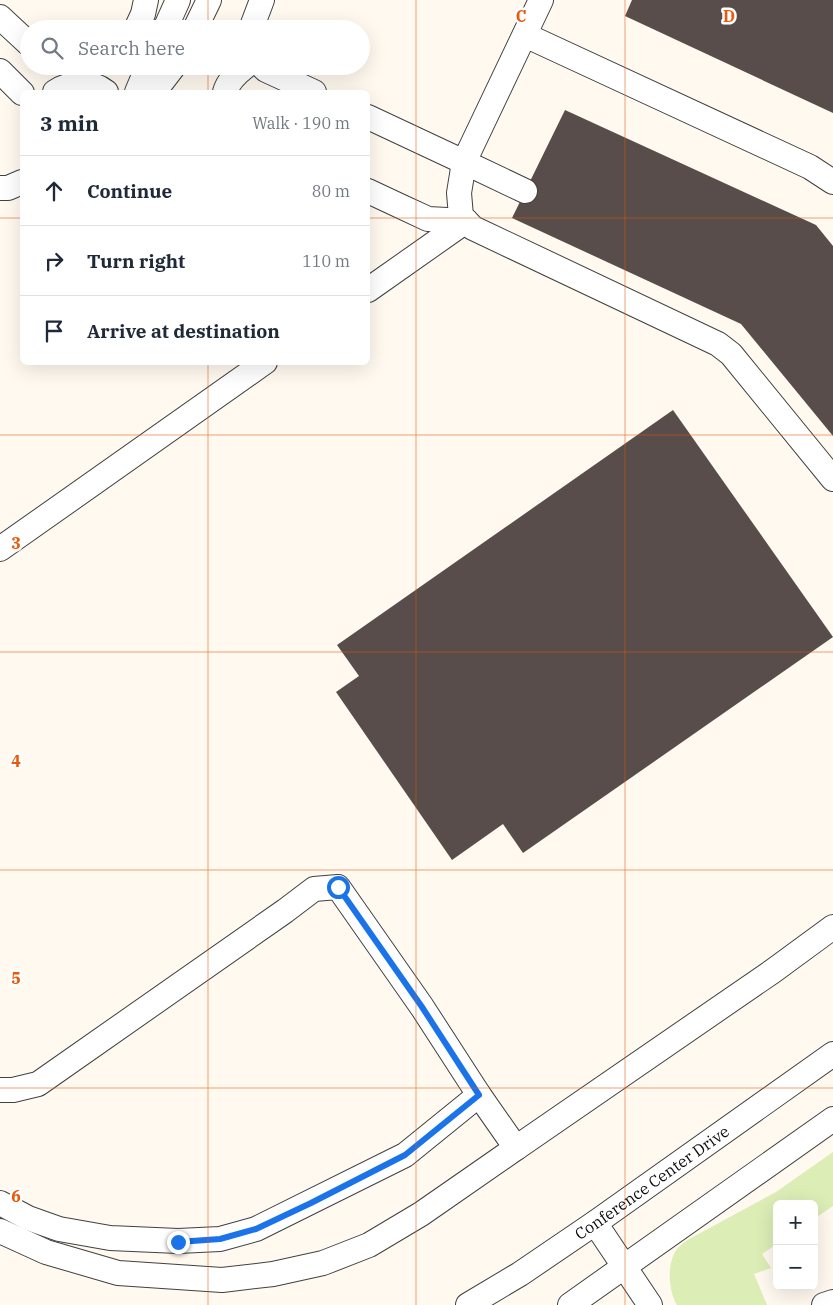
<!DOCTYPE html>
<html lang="en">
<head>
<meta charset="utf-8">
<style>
  body { margin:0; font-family:"IBM Plex Serif",serif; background:#f2f2f3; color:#1f2937 }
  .controls { position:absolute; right:15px; bottom:15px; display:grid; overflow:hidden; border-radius:8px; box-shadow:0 5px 20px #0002 }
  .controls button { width:45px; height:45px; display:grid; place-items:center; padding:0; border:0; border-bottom:1px solid #e0e1e3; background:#fff; color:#1f2937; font:25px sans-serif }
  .stop { position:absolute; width:15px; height:15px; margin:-11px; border:4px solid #1a73e8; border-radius:50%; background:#fff }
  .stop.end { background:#1a73e8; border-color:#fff; box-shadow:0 1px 5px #0008 }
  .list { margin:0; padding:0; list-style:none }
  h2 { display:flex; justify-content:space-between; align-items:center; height:65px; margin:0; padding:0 20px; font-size:21px }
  h2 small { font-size:16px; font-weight:400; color:#747a83 }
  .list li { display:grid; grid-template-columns:32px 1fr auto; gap:15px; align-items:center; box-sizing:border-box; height:70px; padding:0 20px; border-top:1px solid #e0e1e3 }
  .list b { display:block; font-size:19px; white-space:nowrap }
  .list em { font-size:16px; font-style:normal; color:#747a83 }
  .icon { flex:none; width:28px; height:28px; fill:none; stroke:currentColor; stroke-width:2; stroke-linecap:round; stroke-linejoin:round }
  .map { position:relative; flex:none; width:833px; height:1305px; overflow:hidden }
  .search { position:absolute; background:#fff; box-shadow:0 5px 20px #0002; left:20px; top:20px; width:350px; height:55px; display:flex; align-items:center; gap:12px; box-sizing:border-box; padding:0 18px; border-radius:28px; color:#747a83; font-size:19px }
  .panel { position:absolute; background:#fff; box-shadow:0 5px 20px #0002; left:20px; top:90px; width:350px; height:275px; border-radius:8px }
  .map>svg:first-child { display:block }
  .green { fill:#dcedb6 }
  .building { fill:#584d4a }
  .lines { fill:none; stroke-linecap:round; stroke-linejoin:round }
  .minor-casing { stroke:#414141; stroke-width:26 }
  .minor { stroke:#fff; stroke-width:24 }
  .route { stroke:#1a73e8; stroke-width:6 }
  .grid { fill:none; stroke:#e8590c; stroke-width:1; stroke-opacity:0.55 }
  .labels { text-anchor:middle; stroke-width:5; stroke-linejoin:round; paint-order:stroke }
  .street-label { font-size:16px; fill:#0e0e0e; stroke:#fff }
  .grid-label { font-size:16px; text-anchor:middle; font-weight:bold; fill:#e8590c; stroke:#fff; stroke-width:5; stroke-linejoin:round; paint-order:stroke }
</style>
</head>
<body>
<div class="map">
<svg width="833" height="1305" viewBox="0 0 833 1305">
  <rect width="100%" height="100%" fill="#fff9f0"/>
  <!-- green -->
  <path class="green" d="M833 1152V1206L814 1219V1204H777V1244L762 1254 771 1268 754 1274 767 1305H677C669 1292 667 1268 674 1254 677 1247 684 1242 691 1238L776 1192Z"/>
  <!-- building -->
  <g class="building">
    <path d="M632 0H833V113L625 16Z"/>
    <path d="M565 110 816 225 833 246V436L741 324 512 218Z"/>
    <path d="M673 410 833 637 523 853 503 824 452 860 336 692 359 676 337 645Z"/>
  </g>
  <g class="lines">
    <defs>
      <g id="minor">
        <path d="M0 17 29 44"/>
        <path d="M136 29 143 14 146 0"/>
        <path d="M165 29 178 0"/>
        <path d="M195 29 209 0"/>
        <path d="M251 29 262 0"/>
        <path d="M525 35 810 167 833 182"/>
        <path d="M75 66H76"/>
        <path d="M262 66 266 70 314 92"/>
        <path d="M0 71 22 93"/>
        <path d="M55 92C71 81 90 80 106 92"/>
        <path d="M137 92 148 66"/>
        <path d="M154 92 174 66"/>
        <path d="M225 92C228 81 237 73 246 66"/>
        <path d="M368 117 464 162 541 0"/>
        <path d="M0 188H8L22 182"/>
        <path d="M368 191 400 206 428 219 466 221"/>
        <path d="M525 191 464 162 459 193 461 216 473 228 718 344 731 354 833 479"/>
        <path d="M368 290 466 221"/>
        <path d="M0 549 265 362"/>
        <path d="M0 1090H13L38 1084 285 911 314 889 338 887 422 1007 479 1095 516 1148 773 971 833 927"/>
        <path d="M0 1203 28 1218 59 1229 110 1238 178 1241 220 1239 256 1229 405 1155 479 1095"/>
        <path d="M595 1223 650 1305"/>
        <path d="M0 1231 46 1252 118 1273 222 1280 273 1274 323 1263 369 1245 421 1214 516 1148"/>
        <path id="s1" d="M468 1305 520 1274 595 1223 833 1054"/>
        <path d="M570 1305 833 1119"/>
        <path d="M824 1305 833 1302"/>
      </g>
    </defs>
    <!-- minor casing -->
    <use href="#minor" class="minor-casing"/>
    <!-- minor -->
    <use href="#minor" class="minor"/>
  </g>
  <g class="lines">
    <!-- route -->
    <path class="route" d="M178 1242 220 1239 256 1229 311 1203 405 1155 479 1095 422 1007 338 887"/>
  </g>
  <!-- grid -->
  <path class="grid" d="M208 0V29M416 0V1305M625 0V1305M208 66V92M0 218H22M368 218H833M208 362V1305M0 435H833M0 652H833M0 870H833M0 1088H833"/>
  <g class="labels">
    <!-- street labels -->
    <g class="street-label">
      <text dy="6" stroke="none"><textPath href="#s1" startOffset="221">Conference Center Drive</textPath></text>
    </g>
  </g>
  <g class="grid-label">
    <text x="521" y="22">C</text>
    <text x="729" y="22">D</text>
    <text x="16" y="549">3</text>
    <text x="16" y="767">4</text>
    <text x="16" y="984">5</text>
    <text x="16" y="1202">6</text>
  </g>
</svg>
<div class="controls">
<button>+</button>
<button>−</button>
</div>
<div class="stop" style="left:338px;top:887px"></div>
<div class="stop end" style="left:178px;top:1242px"></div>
<div class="search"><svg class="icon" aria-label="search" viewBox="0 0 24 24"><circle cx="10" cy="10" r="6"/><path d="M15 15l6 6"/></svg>Search here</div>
<section class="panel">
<h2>3 min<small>Walk · 190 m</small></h2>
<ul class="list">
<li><svg class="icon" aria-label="ahead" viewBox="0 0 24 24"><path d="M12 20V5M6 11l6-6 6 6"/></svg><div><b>Continue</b></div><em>80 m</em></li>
<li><svg class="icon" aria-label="right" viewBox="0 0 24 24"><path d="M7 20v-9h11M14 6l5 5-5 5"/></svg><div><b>Turn right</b></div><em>110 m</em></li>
<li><svg class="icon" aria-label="arrive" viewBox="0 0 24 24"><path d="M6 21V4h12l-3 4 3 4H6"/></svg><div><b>Arrive at destination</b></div></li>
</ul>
</section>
</div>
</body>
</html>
